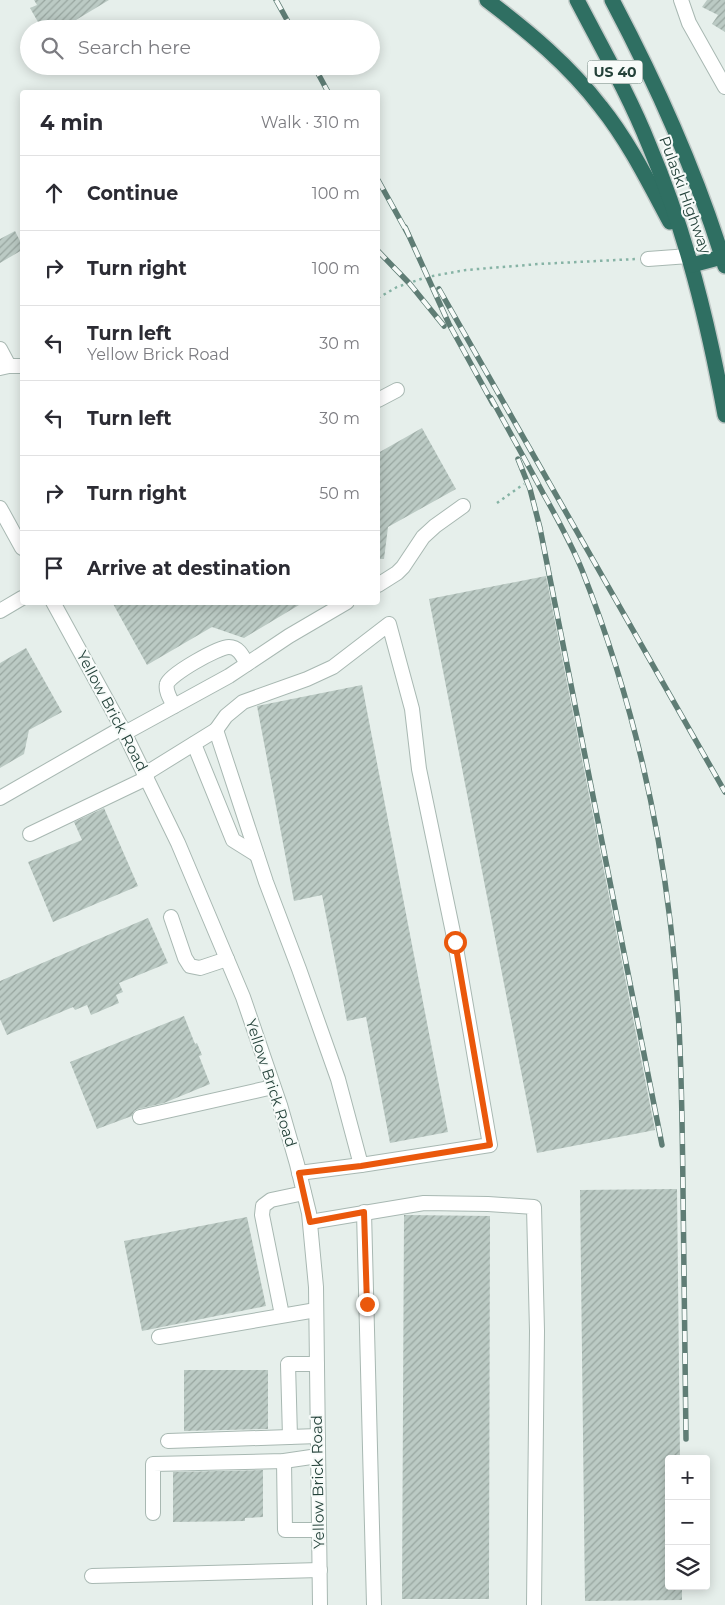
<!DOCTYPE html>
<html lang="en">
<head>
<meta charset="utf-8">
<style>
  body { margin:0; font-family:Montserrat,sans-serif; background:#f7f7f7; color:#2b2b33 }
  .controls { position:absolute; right:15px; bottom:15px; display:grid; overflow:hidden; border-radius:5px; box-shadow:0 2px 12px #0003 }
  .controls button { width:45px; height:45px; display:grid; place-items:center; padding:0; border:0; border-bottom:1px solid #e1e1e2; background:#fff; color:#2b2b33; font:25px sans-serif }
  .stop { position:absolute; width:15px; height:15px; margin:-11px; border:4px solid #ea580c; border-radius:50%; background:#fff }
  .stop.end { background:#ea580c; border-color:#fff; box-shadow:0 1px 5px #0008 }
  .list { margin:0; padding:0; list-style:none }
  h2 { display:flex; justify-content:space-between; align-items:center; height:65px; margin:0; padding:0 20px; font-size:21px }
  h2 small { font-size:16px; font-weight:400; color:#7c7c81 }
  .list li { display:grid; grid-template-columns:32px 1fr auto; gap:15px; align-items:center; box-sizing:border-box; height:75px; padding:0 20px; border-top:1px solid #e1e1e2 }
  .list b { display:block; font-size:19px; white-space:nowrap }
  .list p { margin:0; font-size:16px; white-space:nowrap; color:#7c7c81 }
  .list em { font-size:16px; font-style:normal; color:#7c7c81 }
  .icon { flex:none; width:28px; height:28px; fill:none; stroke:currentColor; stroke-width:2; stroke-linecap:round; stroke-linejoin:round }
  .map { position:relative; flex:none; width:725px; height:1605px; overflow:hidden }
  .search { position:absolute; background:#fff; box-shadow:0 2px 12px #0003; left:20px; top:20px; width:360px; height:55px; display:flex; align-items:center; gap:12px; box-sizing:border-box; padding:0 18px; border-radius:28px; color:#7c7c81; font-size:19px }
  .panel { position:absolute; background:#fff; box-shadow:0 2px 12px #0003; left:20px; top:90px; width:360px; height:515px; border-radius:5px }
  .map>svg:first-child { display:block }
  .building { fill:url(#building-hatch) }
  .lines { fill:none; stroke-linecap:round; stroke-linejoin:round }
  .minor-casing { stroke:#a8b8b2; stroke-width:16 }
  .highway-casing { stroke:#c2cac8; stroke-width:18 }
  .path { stroke:#86b3a5; stroke-width:2.5; stroke-dasharray:2.5 4; stroke-linecap:butt }
  .minor { stroke:#fff; stroke-width:14 }
  .highway { stroke:#2f6f62; stroke-width:15 }
  .rail-casing { stroke:#5f7d75; stroke-width:5.5 }
  .rail { stroke:#f7fbf9; stroke-width:4; stroke-dasharray:11; stroke-linecap:butt }
  .route { stroke:#ea580c; stroke-width:6 }
  .labels { text-anchor:middle; stroke-width:4; stroke-linejoin:round; paint-order:stroke }
  .shield { fill:#f7fbf9; stroke:#637a73; stroke-width:1 }
  .shield-label { font-size:14px; font-weight:bold; fill:#24423a }
  .street-label { font-size:15px; fill:#24423a; stroke:#f7fbf9 }
</style>
</head>
<body>
<div class="map">
<svg width="725" height="1605" viewBox="0 0 725 1605">
  <defs>
    <pattern id="building-hatch" width="6" height="6" patternUnits="userSpaceOnUse" patternTransform="scale(1.25)"><rect width="6" height="6" fill="#bbcac4"/><path d="M-1 1l2-2M0 6l6-6M5 7l2-2" fill="none" stroke="#98a6a0"/></pattern>
  </defs>
  <rect width="100%" height="100%" fill="#e6efeb"/>
  <!-- building -->
  <g class="building">
    <path d="M34 0H109L61 29H42L30 8 37 5Z"/>
    <path d="M707 0H725V32L712 24 718 15 702 7Z"/>
    <path d="M15 231 22 245V250L0 263V239Z"/>
    <path d="M422 428 456 489 388 527 384 559H378V453Z"/>
    <path d="M546 576 655 1130 537 1153 429 599Z"/>
    <path d="M112 602H304L244 638 212 627 147 665Z"/>
    <path d="M26 648 62 712 29 730 24 754 0 768V663Z"/>
    <path d="M362 685 448 1132 390 1143 366 1017 347 1021 322 895 294 901 257 706Z"/>
    <path d="M104 808 138 886 53 922 28 862 82 840 74 822Z"/>
    <path d="M148 918 168 963 119 983 123 992 116 995 119 1003 91 1015 87 1005 75 1010 73 1007 7 1035 0 1019V981Z"/>
    <path d="M184 1016 195 1044 197 1043 202 1055 199 1056 210 1084 164 1103 138 1109 134 1111 132 1116 97 1129 70 1062Z"/>
    <path d="M677 1189 680 1459H669V1586H682V1600L585 1601 580 1190Z"/>
    <path d="M404 1215 490 1216 489 1599H402Z"/>
    <path d="M247 1217 266 1306 142 1331 124 1241Z"/>
    <path d="M184 1370H268V1429L184 1431Z"/>
    <path d="M263 1470V1517L245 1518V1521L173 1522V1472Z"/>
  </g>
  <g class="lines">
    <defs>
      <g id="minor">
        <path d="M681 0 689 23 725 87"/>
        <path d="M648 259 689 256"/>
        <path d="M0 349 9 366"/>
        <path d="M0 368 9 366H22"/>
        <path d="M378 400 397 390"/>
        <path d="M0 508 22 548"/>
        <path d="M378 585 397 573 403 567 423 537 435 526 463 506"/>
        <path d="M53 602 122 728 178 843 243 997 280 1105 297 1164 309 1213 316 1287 320 1605"/>
        <path d="M0 611 22 598"/>
        <path d="M174 706C171 700 165 691 167 684 169 675 218 647 229 647 239 647 243 657 247 664"/>
        <path d="M216 730 266 882 299 969 338 1079 361 1165"/>
        <path d="M125 733 229 676 289 636 347 602"/>
        <path d="M194 744 233 840 257 855"/>
        <path d="M145 774 216 730 226 716 243 702 307 679 333 667 389 624 412 709 419 769 455 942 490 1145 361 1165 299 1173"/>
        <path d="M0 798 122 728"/>
        <path d="M30 834 147 778"/>
        <path d="M171 917 185 958 190 966 200 968 227 959"/>
        <path d="M140 1117 273 1087"/>
        <path d="M364 1212 374 1605"/>
        <path d="M310 1222 424 1203 488 1204 534 1207 537 1331 534 1605"/>
        <path d="M282 1315 262 1215 263 1206 271 1200 304 1193"/>
        <path d="M159 1337 316 1310"/>
        <path d="M290 1437 288 1364H317"/>
        <path d="M168 1441 318 1436"/>
        <path d="M284 1461 285 1530H319"/>
        <path d="M153 1513V1464L284 1461 318 1456"/>
        <path d="M92 1576 320 1570"/>
      </g>
      <g id="highway">
        <path d="M487 0C529 32 569 65 601 107 629 142 649 183 670 222"/>
        <path d="M577 0C602 48 629 95 649 145 686 232 708 322 725 415"/>
        <path d="M612 0C657 85 697 174 725 266"/>
        <path d="M692 265 722 257"/>
      </g>
    </defs>
    <!-- minor casing -->
    <use href="#minor" class="minor-casing"/>
    <!-- highway casing -->
    <use href="#highway" class="highway-casing"/>
    <!-- path -->
    <g class="path">
      <path d="M378 298 397 287 427 277 466 270 539 264 636 259"/>
      <path d="M497 503 524 484"/>
    </g>
    <!-- minor -->
    <use href="#minor" class="minor"/>
    <!-- highway -->
    <use href="#highway" class="highway"/>
    <defs>
      <g id="rail">
        <path d="M276 0 292 29"/>
        <path d="M314 66 328 92"/>
        <path d="M378 180 408 234"/>
        <path d="M405 227 449 324 493 404"/>
        <path d="M378 251 409 283 444 326"/>
        <path d="M439 289 725 792"/>
        <path d="M491 398C508 429 526 461 543 493 557 518 571 543 582 570 626 682 656 801 670 920 681 1010 682 1100 683 1190 684 1273 685 1356 686 1439"/>
        <path d="M518 459 530 489 540 528 662 1145"/>
      </g>
    </defs>
    <!-- rail casing -->
    <use href="#rail" class="rail-casing"/>
    <!-- rail -->
    <use href="#rail" class="rail"/>
  </g>
  <g class="lines">
    <!-- route -->
    <path class="route" d="M367 1304 364 1212 310 1222 299 1173 361 1166 490 1145 455 942"/>
  </g>
  <g class="labels">
    <!-- shield labels -->
    <rect class="shield" x="587.5" y="60.5" width="55" height="23" rx="4"/>
    <g class="shield-label">
      <text x="615" y="77">US 40</text>
    </g>
    <!-- street labels -->
    <g class="street-label">
      <text transform="translate(685 195) rotate(70)" y="5">Pulaski Highway</text>
      <text transform="translate(112 711) rotate(62)" y="5">Yellow Brick Road</text>
      <text transform="translate(271 1083) rotate(72)" y="5">Yellow Brick Road</text>
      <text transform="translate(318 1482) rotate(-91)" y="5">Yellow Brick Road</text>
    </g>
  </g>
</svg>
<div class="controls">
<button>+</button>
<button>−</button>
<button><svg class="icon" aria-label="layers" viewBox="0 0 24 24"><path d="M12 4l9 5-9 5-9-5zM3 14l9 5 9-5"/></svg></button>
</div>
<div class="stop" style="left:455px;top:942px"></div>
<div class="stop end" style="left:367px;top:1304px"></div>
<div class="search"><svg class="icon" aria-label="search" viewBox="0 0 24 24"><circle cx="10" cy="10" r="6"/><path d="M15 15l6 6"/></svg>Search here</div>
<section class="panel">
<h2>4 min<small>Walk · 310 m</small></h2>
<ul class="list">
<li><svg class="icon" aria-label="ahead" viewBox="0 0 24 24"><path d="M12 20V5M6 11l6-6 6 6"/></svg><div><b>Continue</b></div><em>100 m</em></li>
<li><svg class="icon" aria-label="right" viewBox="0 0 24 24"><path d="M7 20v-9h11M14 6l5 5-5 5"/></svg><div><b>Turn right</b></div><em>100 m</em></li>
<li><svg class="icon" aria-label="left" viewBox="0 0 24 24"><path d="M17 20v-9H6M10 6l-5 5 5 5"/></svg><div><b>Turn left</b><p>Yellow Brick Road</p></div><em>30 m</em></li>
<li><svg class="icon" aria-label="left" viewBox="0 0 24 24"><path d="M17 20v-9H6M10 6l-5 5 5 5"/></svg><div><b>Turn left</b></div><em>30 m</em></li>
<li><svg class="icon" aria-label="right" viewBox="0 0 24 24"><path d="M7 20v-9h11M14 6l5 5-5 5"/></svg><div><b>Turn right</b></div><em>50 m</em></li>
<li><svg class="icon" aria-label="arrive" viewBox="0 0 24 24"><path d="M6 21V4h12l-3 4 3 4H6"/></svg><div><b>Arrive at destination</b></div></li>
</ul>
</section>
</div>
</body>
</html>
